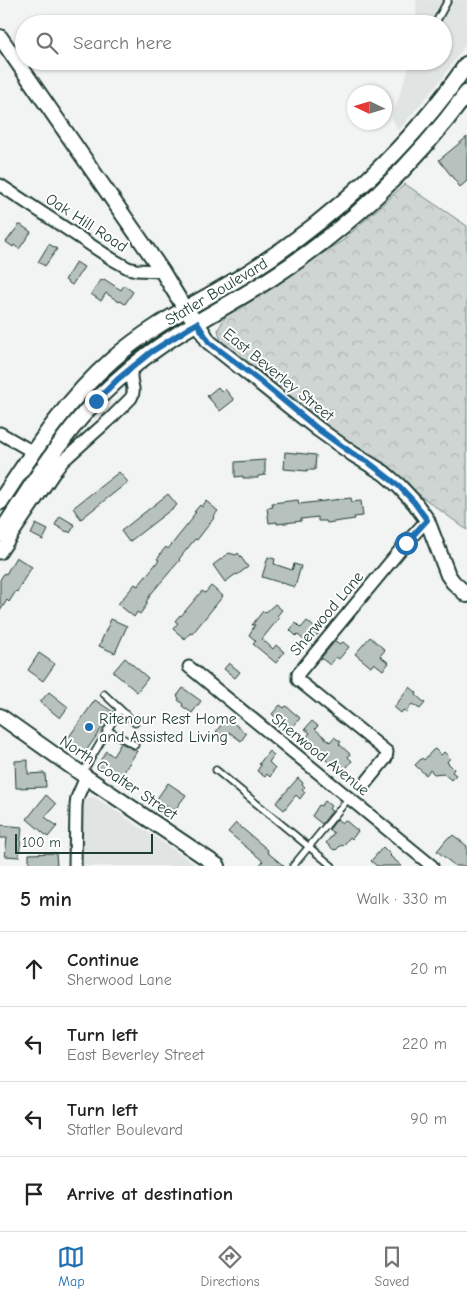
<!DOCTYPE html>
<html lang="en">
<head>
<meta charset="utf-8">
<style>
  body { margin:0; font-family:"Comic Neue",sans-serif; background:#f2f2f2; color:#222 }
  .compass { position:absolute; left:347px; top:85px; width:45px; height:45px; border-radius:50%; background:#fff; box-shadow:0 1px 4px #0004; rotate:274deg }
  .scale { position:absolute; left:15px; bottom:12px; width:138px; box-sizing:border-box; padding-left:5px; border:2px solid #1f3d34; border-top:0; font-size:14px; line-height:18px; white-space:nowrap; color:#1f3d34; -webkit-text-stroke:4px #fff; paint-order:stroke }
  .stop { position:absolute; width:15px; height:15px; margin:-11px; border:4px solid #1f6fb2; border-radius:50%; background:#fff }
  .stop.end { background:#1f6fb2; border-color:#fff; box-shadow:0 1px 5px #0008 }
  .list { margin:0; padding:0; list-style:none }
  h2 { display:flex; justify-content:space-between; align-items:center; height:65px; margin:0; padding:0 20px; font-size:21px }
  h2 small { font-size:16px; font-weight:400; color:#767676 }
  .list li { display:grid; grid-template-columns:32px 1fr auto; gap:15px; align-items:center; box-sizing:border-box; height:75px; padding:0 20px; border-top:1px solid #e0e0e0 }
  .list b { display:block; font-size:19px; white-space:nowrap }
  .list p { margin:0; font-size:16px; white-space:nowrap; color:#767676 }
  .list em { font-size:16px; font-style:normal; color:#767676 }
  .icon { flex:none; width:28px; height:28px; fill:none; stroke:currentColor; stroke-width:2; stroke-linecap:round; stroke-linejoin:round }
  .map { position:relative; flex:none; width:467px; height:866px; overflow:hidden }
  .search { position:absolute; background:#fff; box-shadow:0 1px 4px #0004; left:15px; right:15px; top:15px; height:55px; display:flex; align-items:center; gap:12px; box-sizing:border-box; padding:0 18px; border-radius:28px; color:#767676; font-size:19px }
  .sheet { height:365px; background:#fff }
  nav { display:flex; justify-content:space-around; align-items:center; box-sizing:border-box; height:70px; border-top:1px solid #e0e0e0; background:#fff; font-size:14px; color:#767676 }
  nav a { display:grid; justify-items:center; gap:2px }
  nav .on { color:#1f6fb2 }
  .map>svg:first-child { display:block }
  .built { fill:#e0e4e3 }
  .forest { fill:url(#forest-crowns); stroke:#768984 }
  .building { fill:#b7c1bd; stroke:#1f3d34 }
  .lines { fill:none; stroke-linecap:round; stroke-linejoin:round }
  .service-casing { stroke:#1f3d34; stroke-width:9 }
  .minor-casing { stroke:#1f3d34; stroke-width:15 }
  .tertiary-casing { stroke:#1f3d34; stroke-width:18 }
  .secondary-casing { stroke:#1f3d34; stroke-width:19 }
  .service { stroke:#fff; stroke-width:5.5 }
  .minor { stroke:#fff; stroke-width:11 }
  .tertiary { stroke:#fff; stroke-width:14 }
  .secondary { stroke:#fff; stroke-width:15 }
  .route { stroke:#1f6fb2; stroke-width:6 }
  .poi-dot { fill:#1f6fb2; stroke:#fff; stroke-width:2 }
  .labels { text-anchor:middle; stroke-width:4; stroke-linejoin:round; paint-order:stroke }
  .street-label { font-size:16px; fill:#1f3d34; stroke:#fff }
  .poi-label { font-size:16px; fill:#1f3d34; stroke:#fff; text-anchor:start }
</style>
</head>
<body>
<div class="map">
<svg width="467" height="866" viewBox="0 0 467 866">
  <defs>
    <pattern id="forest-crowns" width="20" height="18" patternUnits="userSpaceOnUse" patternTransform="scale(1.25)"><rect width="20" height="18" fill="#ced5d3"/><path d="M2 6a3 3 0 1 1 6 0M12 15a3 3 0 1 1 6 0" fill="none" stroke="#b0b8b6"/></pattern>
  </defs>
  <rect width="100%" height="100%" fill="#f2f3f3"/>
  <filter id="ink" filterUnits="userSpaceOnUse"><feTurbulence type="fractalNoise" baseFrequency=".02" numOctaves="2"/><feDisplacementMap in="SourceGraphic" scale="10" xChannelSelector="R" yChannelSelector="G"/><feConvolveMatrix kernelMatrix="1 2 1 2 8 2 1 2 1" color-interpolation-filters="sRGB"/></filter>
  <g filter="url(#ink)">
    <!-- built -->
    <g class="built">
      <path d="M416 0H467V43L440 81 398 131 392 118 411 61H443V24H417Z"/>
      <path d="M91 797 96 798 198 866H82L83 804 85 800Z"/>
    </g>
    <!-- forest -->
    <path class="forest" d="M405 184 467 226V530L303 409 222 345 218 330 226 315 342 241Z"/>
    <!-- building -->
    <g class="building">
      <path d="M467 137V181L460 187 439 160Z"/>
      <path d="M19 225H21L31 232 19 249 14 245 13 247 6 242Z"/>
      <path d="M49 244 57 249 45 266 38 262Z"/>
      <path d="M76 262 84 267 72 285 65 280Z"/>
      <path d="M104 279 121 290 124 285 133 292 125 304 120 301 119 302 106 293 101 301 91 294 101 280 103 281Z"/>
      <path d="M218 387 222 392 225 389 234 400 220 411 207 396Z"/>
      <path d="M285 452 316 455 315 470H307V471L284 469Z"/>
      <path d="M265 460V475L258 476V478H243V476L235 477V462Z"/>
      <path d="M119 472 128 482 81 519 73 508Z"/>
      <path d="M168 494 177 505 129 542 121 531Z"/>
      <path d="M351 498 352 502 361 501 363 516 354 517 355 519 327 523 326 521H318V517L301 519V521L277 524V522L269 523 267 508 273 507 272 503 298 500 299 504Z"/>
      <path d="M206 501 218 511 213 517 214 518 197 540 195 539 179 559 180 560 150 595V596L146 602 148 603 140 614 137 612 134 617 118 604 135 584 138 586 159 560 157 559 161 554H160L166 547 168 549 193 518 192 517 196 512H194L200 505 202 507Z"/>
      <path d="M60 516 75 525 70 533 68 531 67 532 55 525Z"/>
      <path d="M36 524 48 530 43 540 31 534Z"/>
      <path d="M229 553 236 555 238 553 248 567 237 575 236 574 225 582 213 565Z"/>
      <path d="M16 557 32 567 21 584H22L17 592 16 591 9 602 7 600 0 611V580L4 573 6 574Z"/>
      <path d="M268 557 275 559 274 564 292 570 294 564 301 566 295 587 262 577Z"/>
      <path d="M211 586 223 596 192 634 190 633 185 639 173 629 178 623 175 621 180 615 181 616 202 591 205 593Z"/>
      <path d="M275 604 282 610 277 616 279 618 262 639 273 649 276 645 284 652 276 663 253 644 256 641 249 635 255 625H252L263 611 265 613Z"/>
      <path d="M111 619 127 626 115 653 99 646Z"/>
      <path d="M307 621 320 632 308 644 297 634 296 636 290 630 296 623 301 628Z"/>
      <path d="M370 637 385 650 380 656 389 663 383 670 374 663 371 667 355 654Z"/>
      <path d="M335 641 340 644 343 642 349 647 339 659 336 657 330 665 321 658Z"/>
      <path d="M39 653 55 664 43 681 28 670Z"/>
      <path d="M125 658 148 678 137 692 113 672Z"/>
      <path d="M229 663 240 672 235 678 224 669Z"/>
      <path d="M410 687 417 693 416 695 425 703 420 709 412 704 406 712 403 710 401 713 394 707Z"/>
      <path d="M183 688 201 701 192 713 182 706 183 704 178 700 179 698 177 696Z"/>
      <path d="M49 692 68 707 60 718 40 702Z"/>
      <path d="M95 700 113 712 84 754 66 741Z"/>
      <path d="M280 705 284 708 286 706 300 718 292 728 286 722 284 725 272 714Z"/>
      <path d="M227 717 246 734 241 741 229 732 224 738 216 732Z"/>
      <path d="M312 721 318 726 315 729 330 742 334 737 341 742 339 744 350 754 348 757 352 761 342 773 303 741 310 733 305 729Z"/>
      <path d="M121 743 137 751 119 780 97 766 106 751 113 756Z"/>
      <path d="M435 749 441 755 444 752 450 758 447 762 454 769 452 772 456 775 451 780 443 773 434 774 430 770 426 775 415 765 422 758 424 760 433 750Z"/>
      <path d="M269 751 274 755 269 762 275 768 270 777 267 774 265 777 257 771 261 765 259 764Z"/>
      <path d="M28 760V774L45 773 46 787 16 788 15 761Z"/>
      <path d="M298 778 303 783 302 785 305 787 302 790 305 792 300 799 296 795 284 810 276 803Z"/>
      <path d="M168 783 186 795 174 811 156 800Z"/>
      <path d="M46 795 56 804 45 817 57 826 48 837 27 819Z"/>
      <path d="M325 801 331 806 329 809 332 811 322 824 312 816 319 805 321 806Z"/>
      <path d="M337 819 342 823 345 820 358 831 352 839 350 837 343 846 341 845 336 850 335 849 334 850 326 843 334 833 329 830Z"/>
      <path d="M236 823 268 850 267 852 284 866H259L263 861 228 832Z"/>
      <path d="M0 825 22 827 19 857 5 856 7 838H0Z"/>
      <path d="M453 835 467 846V866H455L437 851 446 840 449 837 450 838Z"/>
      <path d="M383 847 391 855 390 856 402 866H377L371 861Z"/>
      <path d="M56 853 57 866H29V854Z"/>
    </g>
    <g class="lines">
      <defs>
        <g id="service">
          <path d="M435 24 448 0"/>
          <path d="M120 709 135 723"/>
          <path d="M107 730 135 745"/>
          <path d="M216 770 332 866"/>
          <path d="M82 774 120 709 104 694"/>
          <path d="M293 866 349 798"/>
        </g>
        <g id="minor">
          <path d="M0 185 112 259 128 268 136 270 162 271"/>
          <path d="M0 433 33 452"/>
          <path d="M0 553 56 470 63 461 112 417 131 398C136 390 131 385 131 376 131 373 131 370 132 367"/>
          <path d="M189 667 432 866"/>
          <path d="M364 785 386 758 387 752 298 680V674L406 543 427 520"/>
          <path d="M75 866 76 806 77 798 86 777"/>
        </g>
        <g id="tertiary">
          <path d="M0 37 162 271 185 309 197 323 209 342 318 429 353 454 384 473 399 486 414 502 427 520 448 575 453 582 467 595"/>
          <path d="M0 716 86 777 218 866"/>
        </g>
        <g id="secondary">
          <path d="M0 502C33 452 66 400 112 360 153 323 203 301 249 272 334 218 410 147 467 64"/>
          <path d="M0 534C25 497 48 457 77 422 93 402 111 385 130 369 173 332 226 308 273 277 348 229 415 164 467 93"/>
        </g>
      </defs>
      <!-- service casing -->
      <use href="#service" class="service-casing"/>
      <!-- minor casing -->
      <use href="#minor" class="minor-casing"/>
      <!-- tertiary casing -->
      <use href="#tertiary" class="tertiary-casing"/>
      <!-- secondary casing -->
      <use href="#secondary" class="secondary-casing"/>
      <!-- service -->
      <use href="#service" class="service"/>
      <!-- minor -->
      <use href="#minor" class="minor"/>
      <!-- tertiary -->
      <use href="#tertiary" class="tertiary"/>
      <!-- secondary -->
      <use href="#secondary" class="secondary"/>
    </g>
  </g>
  <g class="lines" filter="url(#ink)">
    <!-- route -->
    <path class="route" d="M96 401 118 379 151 352 197 323 209 342 218 349 260 381 318 429 353 454 368 462 399 486 414 502 427 520 406 543"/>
  </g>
  <!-- markers -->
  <circle class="poi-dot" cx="89" cy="727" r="5"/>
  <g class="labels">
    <!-- street labels -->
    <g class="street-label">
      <text transform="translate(87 222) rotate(33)" y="6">Oak Hill Road</text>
      <text transform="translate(216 291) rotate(-31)" y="6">Statler Boulevard</text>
      <text transform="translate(279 374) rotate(39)" y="6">East Beverley Street</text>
      <text transform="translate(326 613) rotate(-50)" y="6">Sherwood Lane</text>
      <text transform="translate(321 754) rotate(39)" y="6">Sherwood Avenue</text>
      <text transform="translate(119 777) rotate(34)" y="6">North Coalter Street</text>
    </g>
    <!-- poi labels -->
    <g class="poi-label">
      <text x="99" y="724">Ritenour Rest Home<tspan x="99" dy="18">and Assisted Living</tspan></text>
    </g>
  </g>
</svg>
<svg class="compass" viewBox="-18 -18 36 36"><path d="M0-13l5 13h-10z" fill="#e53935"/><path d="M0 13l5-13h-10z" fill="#767676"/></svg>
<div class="scale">100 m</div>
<div class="stop" style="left:406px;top:543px"></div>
<div class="stop end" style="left:96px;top:401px"></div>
<div class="search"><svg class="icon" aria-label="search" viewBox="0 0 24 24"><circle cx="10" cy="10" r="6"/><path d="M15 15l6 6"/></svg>Search here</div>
</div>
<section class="sheet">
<h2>5 min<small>Walk · 330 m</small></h2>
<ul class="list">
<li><svg class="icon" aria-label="ahead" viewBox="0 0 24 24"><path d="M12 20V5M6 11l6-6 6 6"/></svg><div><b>Continue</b><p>Sherwood Lane</p></div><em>20 m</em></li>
<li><svg class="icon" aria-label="left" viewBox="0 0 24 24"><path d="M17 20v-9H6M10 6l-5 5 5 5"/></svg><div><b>Turn left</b><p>East Beverley Street</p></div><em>220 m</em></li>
<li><svg class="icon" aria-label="left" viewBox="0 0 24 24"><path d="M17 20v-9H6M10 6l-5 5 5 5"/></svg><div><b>Turn left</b><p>Statler Boulevard</p></div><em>90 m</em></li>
<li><svg class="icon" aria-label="arrive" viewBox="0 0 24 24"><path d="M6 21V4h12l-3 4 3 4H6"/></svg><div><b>Arrive at destination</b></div></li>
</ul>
</section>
<nav>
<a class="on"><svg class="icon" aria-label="map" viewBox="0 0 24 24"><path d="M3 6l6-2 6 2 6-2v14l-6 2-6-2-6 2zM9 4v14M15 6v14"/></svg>Map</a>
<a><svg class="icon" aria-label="directions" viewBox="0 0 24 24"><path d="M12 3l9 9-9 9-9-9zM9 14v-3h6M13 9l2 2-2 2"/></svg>Directions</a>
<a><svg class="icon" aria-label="saved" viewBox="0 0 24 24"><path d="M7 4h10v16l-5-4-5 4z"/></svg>Saved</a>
</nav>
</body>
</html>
